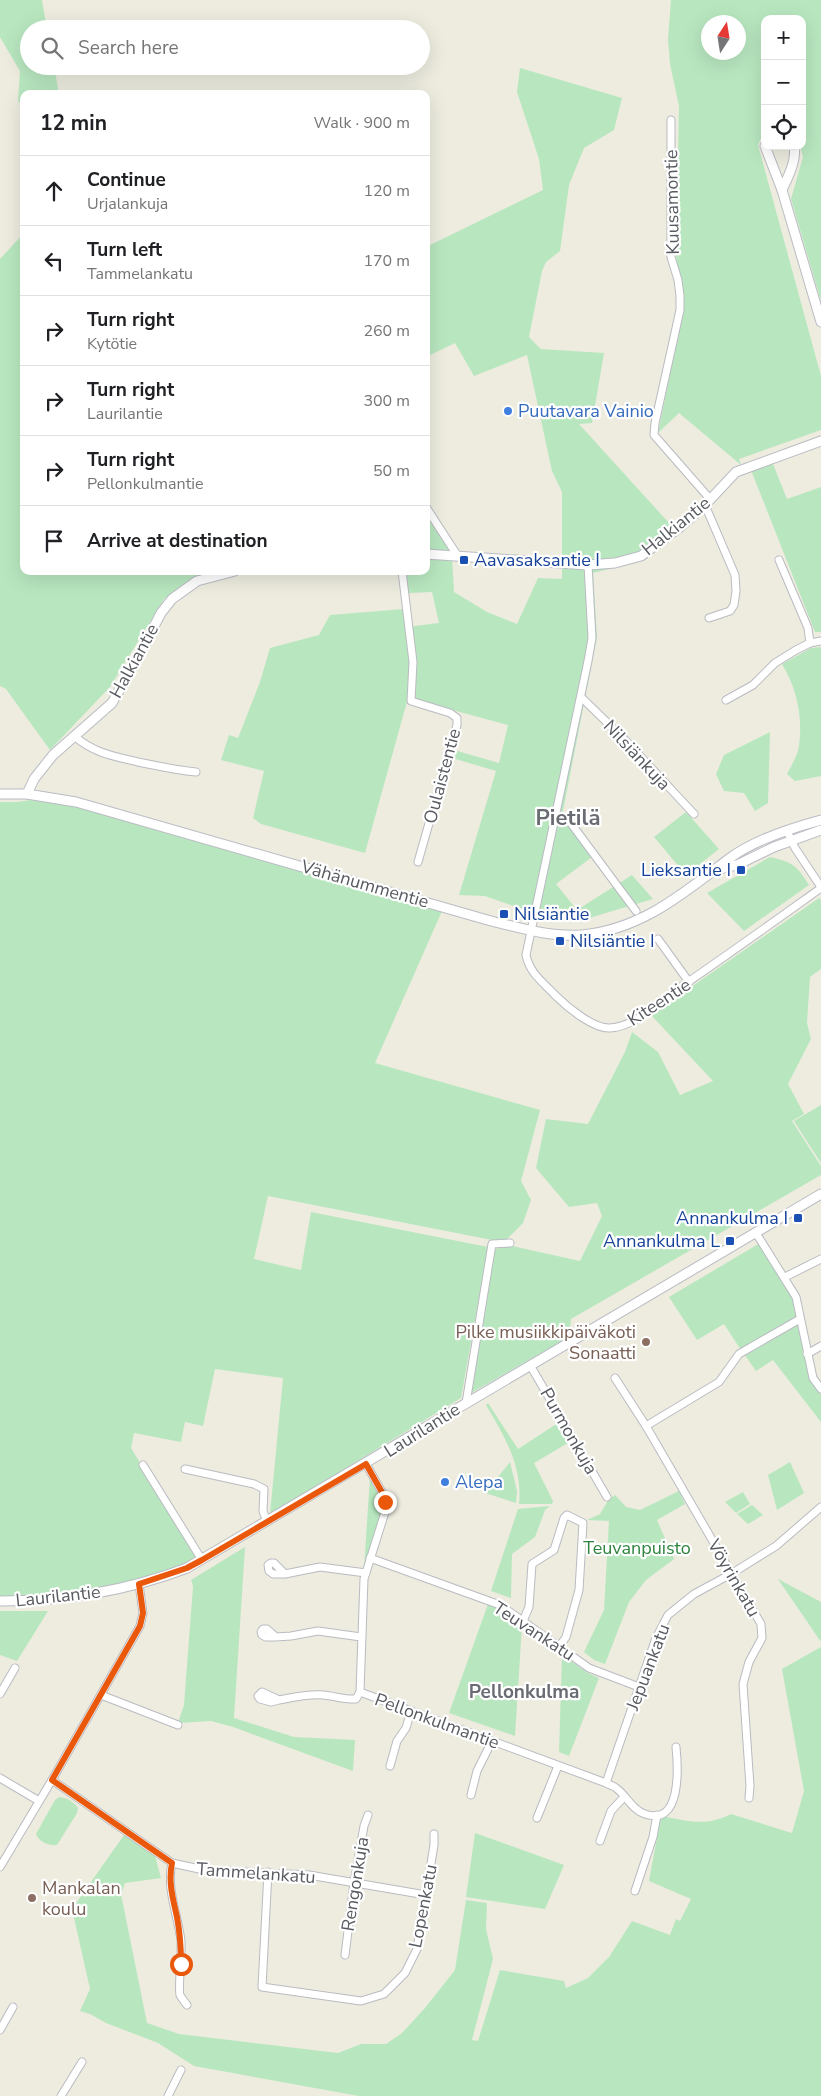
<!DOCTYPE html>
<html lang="en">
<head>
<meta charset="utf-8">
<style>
  body { margin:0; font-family:"Nunito Sans",sans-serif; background:#f6f6f6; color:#202124 }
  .controls { position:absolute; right:15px; top:15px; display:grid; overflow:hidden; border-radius:10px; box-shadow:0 5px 20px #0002 }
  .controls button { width:45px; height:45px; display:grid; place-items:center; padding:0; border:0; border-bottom:1px solid #e0e0e0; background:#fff; color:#202124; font:25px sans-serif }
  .compass { position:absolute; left:701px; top:15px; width:45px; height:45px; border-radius:50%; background:#fff; box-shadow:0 5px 20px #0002; rotate:12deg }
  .stop { position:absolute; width:15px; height:15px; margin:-11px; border:4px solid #ea580c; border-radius:50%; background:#fff }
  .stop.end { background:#ea580c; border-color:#fff; box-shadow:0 1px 5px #0008 }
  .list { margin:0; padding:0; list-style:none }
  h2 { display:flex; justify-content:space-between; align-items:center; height:65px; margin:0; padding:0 20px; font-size:21px }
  h2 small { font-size:16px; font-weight:400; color:#757577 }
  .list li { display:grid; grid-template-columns:32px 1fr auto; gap:15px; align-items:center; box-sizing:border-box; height:70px; padding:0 20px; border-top:1px solid #e0e0e0 }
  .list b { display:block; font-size:19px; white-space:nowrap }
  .list p { margin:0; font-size:16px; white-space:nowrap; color:#757577 }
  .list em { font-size:16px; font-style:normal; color:#757577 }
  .icon { flex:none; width:28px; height:28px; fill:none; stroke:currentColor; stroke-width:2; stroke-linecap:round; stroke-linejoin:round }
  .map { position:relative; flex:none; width:821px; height:2096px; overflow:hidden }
  .search { position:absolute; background:#fff; box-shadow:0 5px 20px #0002; left:20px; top:20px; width:410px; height:55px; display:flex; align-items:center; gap:12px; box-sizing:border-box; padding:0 18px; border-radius:28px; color:#757577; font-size:19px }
  .panel { position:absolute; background:#fff; box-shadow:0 5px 20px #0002; left:20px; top:90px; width:410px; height:485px; border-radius:10px }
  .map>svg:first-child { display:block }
  .green { fill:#b8e7bf; fill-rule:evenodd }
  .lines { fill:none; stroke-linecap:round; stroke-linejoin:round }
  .street-casing { stroke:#babbc2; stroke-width:9 }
  .secondary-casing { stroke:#babcc4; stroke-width:11 }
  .street { stroke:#fff; stroke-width:7 }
  .secondary { stroke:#fff; stroke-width:9 }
  .route { stroke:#ea580c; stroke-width:6 }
  .shop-dot { fill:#3f7fe0; stroke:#fff; stroke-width:2 }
  .transit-dot { fill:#1a4fb4; stroke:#fff; stroke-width:2 }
  .education-dot { fill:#8d6e63; stroke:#fff; stroke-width:2 }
  .labels { text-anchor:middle; stroke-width:4.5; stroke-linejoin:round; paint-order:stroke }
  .street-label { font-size:18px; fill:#585b61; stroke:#fff }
  .shop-label { font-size:18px; fill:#366cbe; stroke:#fff; text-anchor:start }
  .transit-label { font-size:18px; fill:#164399; stroke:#fff; text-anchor:start }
  .education-label { font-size:18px; fill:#785e54; stroke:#fff; text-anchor:end }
  .park-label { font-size:18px; fill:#2d843e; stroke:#fff }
  .neighbourhood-label { font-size:19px; font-weight:bold; fill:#696d73; stroke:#fff }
  .district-label { font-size:22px; font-weight:bold; fill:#696d73; stroke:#fff }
</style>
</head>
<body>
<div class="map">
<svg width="821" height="2096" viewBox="0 0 821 2096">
  <rect width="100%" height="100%" fill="#edecdf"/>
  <!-- green -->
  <g class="green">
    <path d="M0 0H42L47 29H29V66H54L59 94H24V107L18 101 20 71 0 37Z"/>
    <path d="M671 0H821V301L791 199 803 157 800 146H802V19H765V130L758 145 821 376V430L739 459 741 465 679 413 658 433 684 305 676 257 679 106 670 64 668 39ZM708 22H738V52H708Z"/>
    <path d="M520 68 622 98 614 130 584 148 569 185 560 251 546 262 542 271 529 337 541 349 604 353 592 423 579 424 679 534 645 560 593 573 597 637 562 816 592 857 556 884 577 910 632 875 653 899 589 918 540 915 485 896 459 895 496 771 452 758 454 750 499 763 508 725 408 698 365 853 261 824 253 818 264 771 221 760 229 735 238 738 260 682 270 648 319 635 330 615 404 609 406 627 439 623 432 592 408 593 405 571H426V558H452L454 592 487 612 517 624 538 578 562 579V492L552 471 527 355 474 376 455 343 426 357V247L543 190 539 159 517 92Z"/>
    <path d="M24 233V571H221L196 579 164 599 110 687 50 750 6 689 0 686V259Z"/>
    <path d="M773 464 787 499 821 487V632H815L751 470Z"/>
    <path d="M426 512 451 552 426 551Z"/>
    <path d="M811 648 821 647V776L795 781 787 774C791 766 798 755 799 746 803 717 797 689 782 664Z"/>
    <path d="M770 732 768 803 755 811 744 793 724 791 716 774 724 755Z"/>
    <path d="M30 800 77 806 442 911 375 1063 540 1110 521 1181 531 1200 523 1223 507 1239 492 1240 268 1196 254 1259 301 1270 311 1212 488 1247 461 1398 270 1514 283 1378 215 1369 203 1426 185 1422 181 1442 134 1433 131 1448 198 1558 202 1560 139 1584 0 1601V802H18Z"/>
    <path d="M686 812 719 849 686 875 654 837Z"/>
    <path d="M770 857C794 863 796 865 809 885L744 931 707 893Z"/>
    <path d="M819 898 821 900V969L810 977 807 1023 811 1039 788 1084 804 1114 792 1121 821 1166V1175L571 1319 569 1337 471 1393 494 1249 512 1246 580 1261 602 1216 597 1203 569 1207 536 1168 546 1119 588 1124 625 1052 632 1032 658 1052 680 1095 713 1081 651 1015Z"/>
    <path d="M821 1105V1163L794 1121Z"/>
    <path d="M760 1243 795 1298 798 1318 741 1350 724 1324 697 1340 669 1297Z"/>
    <path d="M797 1323 810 1379 821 1394V1422L773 1360 756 1371 744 1354Z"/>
    <path d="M488 1403 518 1449 561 1421 573 1440 534 1463 553 1501 552 1504H519C523 1467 504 1435 486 1405Z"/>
    <path d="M510 1462 517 1491 516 1503 485 1493Z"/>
    <path d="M790 1462 804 1493 777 1510 768 1475Z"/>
    <path d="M370 1477 381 1495 383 1509 364 1568Z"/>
    <path d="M679 1491 685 1504 657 1520 674 1559 646 1580 629 1602 605 1664 594 1660 584 1652 604 1610 609 1521 587 1520 600 1514 609 1499 615 1495 626 1507 640 1510Z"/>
    <path d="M743 1492 750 1504 736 1513 725 1502Z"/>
    <path d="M752 1505 763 1515 748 1524 737 1514Z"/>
    <path d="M550 1506 545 1510 535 1537 512 1554 511 1598 491 1591 518 1509Z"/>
    <path d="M245 1547 234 1718 294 1737 355 1740 353 1771 233 1727 211 1721 178 1723 184 1705 193 1586 191 1580Z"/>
    <path d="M778 1579 821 1602V1642Z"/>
    <path d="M488 1604 499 1608 522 1625 515 1736 449 1713Z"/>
    <path d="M0 1611H48L17 1661 0 1655Z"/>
    <path d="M821 1647V2096H359L194 2066 158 2043 106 2023 90 2014 80 2011 90 1989 72 1909 124 1835 155 1856 161 1878 125 1883 121 1894 147 2023 179 2034 338 2053 361 2044H386L402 2033 425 2008 455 1970 466 1900 487 1903 486 1929 493 1959 472 2040 478 2041 500 1970 564 1981 566 1988 588 1978 609 1957 632 1921 670 1935 676 1919 680 1921 691 1899 649 1881 661 1816C688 1821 706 1827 731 1814L792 1833 804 1791 782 1669Z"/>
    <path d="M562 1655 588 1673 599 1678 569 1756 559 1752Z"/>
    <path d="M59 1797C67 1798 73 1801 78 1808L77 1813 57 1845C49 1846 39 1842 36 1834L55 1800Z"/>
    <path d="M475 1833 564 1865 545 1909 466 1897Z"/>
  </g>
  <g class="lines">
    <defs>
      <g id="street">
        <path d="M671 120V257L678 280 680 296V310L655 423 654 435 710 499"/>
        <path d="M705 505 735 575 736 591 734 605 730 611 709 618"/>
        <path d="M426 507 457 555"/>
        <path d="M779 560 808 628 810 643"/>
        <path d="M588 565 592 638 588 661 526 955C530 974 543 982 556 996 568 1008 594 1029 610 1028 633 1027 655 1006 672 993 722 959 772 923 821 888"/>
        <path d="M402 571 413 662 411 701 450 713 457 718V725L418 862"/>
        <path d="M581 697 626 741 694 814"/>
        <path d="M726 700 753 685 775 663 796 650 810 643 821 641"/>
        <path d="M74 736C94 753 113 756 138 762 158 766 176 770 196 772"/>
        <path d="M555 815 570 822 636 911"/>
        <path d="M787 831 795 848 821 887"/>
        <path d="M658 939 689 982"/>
        <path d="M756 1233 796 1297 813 1378 821 1389"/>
        <path d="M785 1277 821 1259"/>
        <path d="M807 1354 821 1346"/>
        <path d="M530 1365 607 1497"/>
        <path d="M615 1378 646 1426 761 1624 762 1638 749 1662 743 1684 750 1786 749 1798"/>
        <path d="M466 1403 492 1244 510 1243"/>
        <path d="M646 1426 719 1382 739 1354 800 1319"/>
        <path d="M366 1464 383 1494 386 1509 364 1579 360 1692 606 1783C609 1785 614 1786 616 1788 627 1796 632 1810 645 1814 682 1827 678 1767 676 1747"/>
        <path d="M143 1465 202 1560"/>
        <path d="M185 1469 254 1484 264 1489 263 1511 267 1522"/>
        <path d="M370 1558 500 1605 589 1668 639 1687"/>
        <path d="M285 1574H273L269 1571 268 1565 271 1563H274L285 1574 320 1567 366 1573"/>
        <path d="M523 1621 529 1607 532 1564 554 1550 564 1518 567 1515 583 1523 579 1590 566 1637 559 1647"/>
        <path d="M276 1637H266L262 1635 261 1632 263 1629H267L276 1637 291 1636 318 1631 361 1637"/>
        <path d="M0 1694 15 1668"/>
        <path d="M101 1695 178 1725"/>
        <path d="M279 1700 271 1702 260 1699 258 1696 262 1692 279 1700C295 1697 307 1694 323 1695 335 1696 345 1700 356 1699L360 1692"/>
        <path d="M390 1766 397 1741 406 1728 411 1711"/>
        <path d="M0 1778 39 1801"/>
        <path d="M52 1780 172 1863 204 1870 309 1875 426 1895"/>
        <path d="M606 1783 656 1638 668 1615 694 1594 731 1574 776 1546 821 1507"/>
        <path d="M471 1795 477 1771 492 1741"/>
        <path d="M537 1818 558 1766"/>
        <path d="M600 1841 611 1811 624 1797"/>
        <path d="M172 1863C166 1889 178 1915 181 1941 182 1951 178 1990 180 1995 182 1999 185 2002 187 2005"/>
        <path d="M0 1867 52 1780 140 1626 143 1613 139 1584"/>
        <path d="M268 1872 262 1987 361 2001 384 1994 405 1973 417 1949 434 1845V1834"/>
        <path d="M635 1891 653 1837 657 1815"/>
        <path d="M345 1955 354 1883 364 1826 368 1815"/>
        <path d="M0 2030 13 2007"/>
        <path d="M61 2096 82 2062"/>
        <path d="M168 2096 181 2070"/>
      </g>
      <g id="secondary">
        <path d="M765 146 782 190 821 322"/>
        <path d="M782 190C788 177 797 160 794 146"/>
        <path d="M426 554 588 565 615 563 641 556 680 527 705 505 736 472 821 441"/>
        <path d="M0 794H27L76 802 491 921C520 928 550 937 581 935 641 930 684 893 730 858 756 839 791 828 821 820"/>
        <path d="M27 794 34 779 53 755 112 703 133 667 161 613 172 599 197 581 235 571"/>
        <path d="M719 869 737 865 774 847 821 830"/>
        <path d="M0 1601C64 1601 127 1591 187 1568L821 1194"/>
      </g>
    </defs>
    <!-- street casing -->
    <use href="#street" class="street-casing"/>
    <!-- secondary casing -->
    <use href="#secondary" class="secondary-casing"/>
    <!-- street -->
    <use href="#street" class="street"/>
    <!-- secondary -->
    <use href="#secondary" class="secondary"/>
  </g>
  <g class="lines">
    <!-- route -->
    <path class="route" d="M181 1964C181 1948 180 1933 177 1917 173 1899 168 1882 172 1863L52 1780 140 1626 143 1613 139 1584 187 1568 202 1560 366 1464 383 1494 385 1502"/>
  </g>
  <!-- markers -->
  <g class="shop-dot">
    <circle cx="508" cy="411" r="5"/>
    <circle cx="445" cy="1482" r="5"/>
  </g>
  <g class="transit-dot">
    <rect x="459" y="555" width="10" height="10" rx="2.5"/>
    <rect x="736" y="865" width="10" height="10" rx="2.5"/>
    <rect x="499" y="909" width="10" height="10" rx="2.5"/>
    <rect x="555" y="936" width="10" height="10" rx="2.5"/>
    <rect x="793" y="1213" width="10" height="10" rx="2.5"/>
    <rect x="725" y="1236" width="10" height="10" rx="2.5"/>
  </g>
  <g class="education-dot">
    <circle cx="646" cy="1342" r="5"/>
    <circle cx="32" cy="1898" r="5"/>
  </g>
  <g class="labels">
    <!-- street labels -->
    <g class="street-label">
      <text transform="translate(672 202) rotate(-91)" y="6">Kuusamontie</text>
      <text transform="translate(676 526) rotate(-39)" y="6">Halkiantie</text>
      <text transform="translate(134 661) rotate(-61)" y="6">Halkiantie</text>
      <text transform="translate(637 755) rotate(47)" y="6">Nilsiänkuja</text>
      <text transform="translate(442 776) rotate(-75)" y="6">Oulaistentie</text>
      <text transform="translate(365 884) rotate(16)" y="6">Vähänummentie</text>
      <text transform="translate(659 1002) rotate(-33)" y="6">Kiteentie</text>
      <text transform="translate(422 1430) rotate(-32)" y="6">Laurilantie</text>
      <text transform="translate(569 1431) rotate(60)" y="6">Purmonkuja</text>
      <text transform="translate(734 1578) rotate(60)" y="6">Vöyrinkatu</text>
      <text transform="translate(58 1596) rotate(-6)" y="6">Laurilantie</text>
      <text transform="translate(534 1631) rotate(33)" y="6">Teuvankatu</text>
      <text transform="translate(648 1667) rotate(-69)" y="6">Jepuankatu</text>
      <text transform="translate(437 1721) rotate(20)" y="6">Pellonkulmantie</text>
      <text transform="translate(256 1873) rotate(4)" y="6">Tammelankatu</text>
      <text transform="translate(355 1884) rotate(-81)" y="6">Rengonkuja</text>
      <text transform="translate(423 1906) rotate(-79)" y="6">Lopenkatu</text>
    </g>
    <!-- shop labels -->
    <g class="shop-label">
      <text x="518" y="417">Puutavara Vainio</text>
      <text x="455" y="1488">Alepa</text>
    </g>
    <!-- transit labels -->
    <g class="transit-label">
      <text x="474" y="566">Aavasaksantie I</text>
      <text x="731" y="876" text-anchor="end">Lieksantie I</text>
      <text x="514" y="920">Nilsiäntie</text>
      <text x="570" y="947">Nilsiäntie I</text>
      <text x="788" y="1224" text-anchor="end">Annankulma I</text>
      <text x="720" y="1247" text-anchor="end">Annankulma L</text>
    </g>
    <!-- education labels -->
    <g class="education-label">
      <text x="636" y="1338">Pilke musiikkipäiväkoti<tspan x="636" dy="21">Sonaatti</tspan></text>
      <text x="42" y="1894" text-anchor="start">Mankalan<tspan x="42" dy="21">koulu</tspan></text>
    </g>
    <!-- park labels -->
    <g class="park-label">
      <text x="637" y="1554">Teuvanpuisto</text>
    </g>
    <!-- neighbourhood labels -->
    <g class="neighbourhood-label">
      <text x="524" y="1698">Pellonkulma</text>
    </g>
    <!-- district labels -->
    <g class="district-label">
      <text x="568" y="825">Pietilä</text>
    </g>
  </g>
</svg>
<div class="controls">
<button>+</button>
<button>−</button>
<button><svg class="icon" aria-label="locate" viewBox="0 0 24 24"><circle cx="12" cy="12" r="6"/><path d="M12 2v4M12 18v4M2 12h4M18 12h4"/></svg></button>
</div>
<svg class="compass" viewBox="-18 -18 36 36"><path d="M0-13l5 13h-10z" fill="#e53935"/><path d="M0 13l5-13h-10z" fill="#757577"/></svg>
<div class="stop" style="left:181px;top:1964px"></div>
<div class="stop end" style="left:385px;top:1502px"></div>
<div class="search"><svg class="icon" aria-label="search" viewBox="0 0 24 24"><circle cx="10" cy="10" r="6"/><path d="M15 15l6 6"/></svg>Search here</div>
<section class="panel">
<h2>12 min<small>Walk · 900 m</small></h2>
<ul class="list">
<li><svg class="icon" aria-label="ahead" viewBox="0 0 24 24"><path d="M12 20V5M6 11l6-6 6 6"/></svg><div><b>Continue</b><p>Urjalankuja</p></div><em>120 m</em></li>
<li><svg class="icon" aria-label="left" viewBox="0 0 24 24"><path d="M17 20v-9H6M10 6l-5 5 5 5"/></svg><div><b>Turn left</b><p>Tammelankatu</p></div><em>170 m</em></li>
<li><svg class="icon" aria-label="right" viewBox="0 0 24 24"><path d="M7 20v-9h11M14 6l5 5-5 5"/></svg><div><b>Turn right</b><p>Kytötie</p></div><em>260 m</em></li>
<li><svg class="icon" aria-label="right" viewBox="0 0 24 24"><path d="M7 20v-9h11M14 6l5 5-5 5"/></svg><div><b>Turn right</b><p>Laurilantie</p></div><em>300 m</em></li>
<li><svg class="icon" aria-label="right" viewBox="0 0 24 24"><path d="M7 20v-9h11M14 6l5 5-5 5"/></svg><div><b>Turn right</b><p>Pellonkulmantie</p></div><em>50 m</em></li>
<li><svg class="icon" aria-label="arrive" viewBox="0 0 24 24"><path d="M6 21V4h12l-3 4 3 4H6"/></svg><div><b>Arrive at destination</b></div></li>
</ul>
</section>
</div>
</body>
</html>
